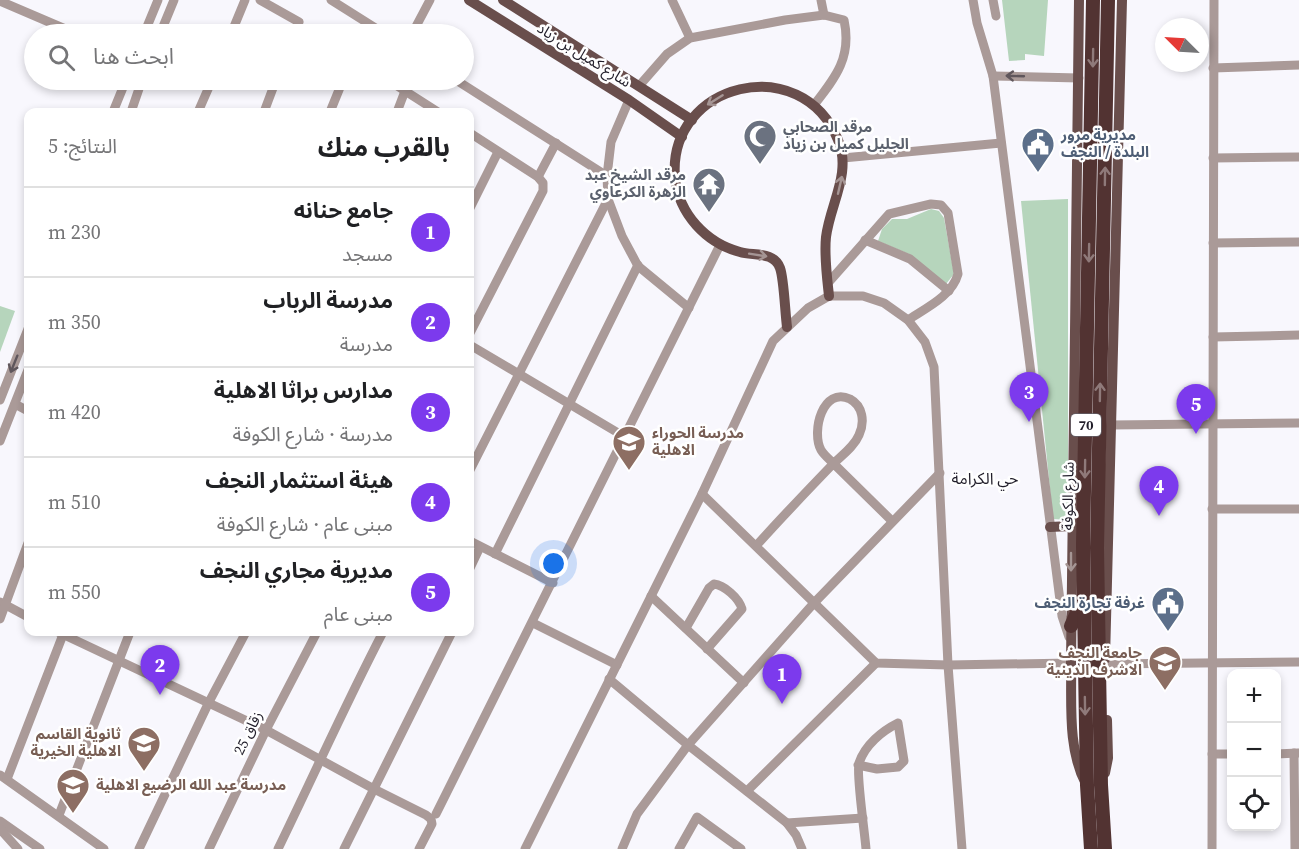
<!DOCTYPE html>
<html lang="ar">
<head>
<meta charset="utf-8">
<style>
  body { margin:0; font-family:"Source Serif 4","Noto Sans Arabic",serif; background:#f2f2f2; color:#202124; direction:rtl }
  .controls { position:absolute; right:18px; bottom:18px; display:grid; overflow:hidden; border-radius:12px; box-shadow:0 3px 9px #0003 }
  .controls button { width:54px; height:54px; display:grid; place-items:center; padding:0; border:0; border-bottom:2px solid #e0e0e0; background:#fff; color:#202124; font:30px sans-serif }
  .compass { position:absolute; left:1155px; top:18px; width:54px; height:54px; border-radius:50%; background:#fff; box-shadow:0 3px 9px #0003; rotate:294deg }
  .you { position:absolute; left:554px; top:564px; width:21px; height:21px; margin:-15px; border:4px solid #fff; border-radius:50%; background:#1a73e8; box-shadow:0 0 0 9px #1a73e833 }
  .badge { display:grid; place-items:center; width:39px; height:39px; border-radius:50%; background:#7c3aed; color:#fff; font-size:20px; font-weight:700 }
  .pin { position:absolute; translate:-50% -50px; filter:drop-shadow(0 2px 3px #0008) }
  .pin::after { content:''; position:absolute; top:32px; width:21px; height:18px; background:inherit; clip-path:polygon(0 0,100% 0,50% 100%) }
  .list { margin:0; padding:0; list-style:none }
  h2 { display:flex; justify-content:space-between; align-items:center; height:78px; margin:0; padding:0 24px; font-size:26px }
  h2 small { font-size:20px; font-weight:400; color:#757577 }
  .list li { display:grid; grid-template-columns:39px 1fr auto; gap:18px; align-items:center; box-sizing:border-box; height:90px; padding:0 24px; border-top:2px solid #e0e0e0 }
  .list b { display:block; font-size:22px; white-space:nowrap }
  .list p { margin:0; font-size:20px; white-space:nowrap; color:#757577 }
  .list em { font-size:20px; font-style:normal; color:#757577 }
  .icon { flex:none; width:33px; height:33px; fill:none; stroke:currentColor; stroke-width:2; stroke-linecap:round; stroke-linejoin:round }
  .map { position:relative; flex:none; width:1299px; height:849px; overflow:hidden; direction:ltr }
  .search { position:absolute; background:#fff; box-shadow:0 3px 9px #0003; left:24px; top:24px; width:450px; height:66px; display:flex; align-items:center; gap:15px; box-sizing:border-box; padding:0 21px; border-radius:33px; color:#757577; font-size:22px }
  .panel { position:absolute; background:#fff; box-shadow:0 3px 9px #0003; left:24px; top:108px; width:450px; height:528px; border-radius:12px; direction:rtl }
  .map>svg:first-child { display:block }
  .green { fill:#b6d5bc }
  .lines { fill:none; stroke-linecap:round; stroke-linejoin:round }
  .minor { stroke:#aa9a98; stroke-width:9 }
  .major { stroke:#694e4c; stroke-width:10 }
  .highway { stroke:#523332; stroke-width:14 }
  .oneway { stroke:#8f7a7a }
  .oneway2 { stroke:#5f565c }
  .oneway3 { stroke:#a59594 }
  .labels { text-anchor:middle; stroke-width:5; stroke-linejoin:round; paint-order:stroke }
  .shield { fill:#fff; stroke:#64626a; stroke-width:1.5 }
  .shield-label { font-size:14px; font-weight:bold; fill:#211e2a }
  .street-label { font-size:15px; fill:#211e2a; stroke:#fff }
  .worship-label { font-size:15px; font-weight:bold; fill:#5b616d; stroke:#fff; text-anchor:start }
  .service-label { font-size:15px; font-weight:bold; fill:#4e5e75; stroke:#fff; text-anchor:start }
  .education-label { font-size:15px; font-weight:bold; fill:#785e54; stroke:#fff; text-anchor:start }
  .neighbourhood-label { font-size:16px; fill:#211e2a; stroke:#fff }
</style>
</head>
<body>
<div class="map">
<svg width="1299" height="849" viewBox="0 0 1299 849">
  <rect width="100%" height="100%" fill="#f8f7fd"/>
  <!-- green -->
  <g class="green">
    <path d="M1002 0H1048L1044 56 1025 54V60L1009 61Z"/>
    <path d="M1068 199V520L1053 519 1021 201Z"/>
    <path d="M931 209 939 211 944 218 954 274 946 284 909 254 878 241 882 229 892 219H907Z"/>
    <path d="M0 306 15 311 0 352Z"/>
  </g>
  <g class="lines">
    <!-- minor -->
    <g class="minor">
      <path d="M260 0 299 22 294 34"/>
      <path d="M331 0 385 34"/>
      <path d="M672 0 690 38"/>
      <path d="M821 0 824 15"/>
      <path d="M973 0 977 23 993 76 1062 616 1069 637"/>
      <path d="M993 0 996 16"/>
      <path d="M0 1 77 34"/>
      <path d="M144 34 158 0"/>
      <path d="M160 34 174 0"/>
      <path d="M231 34 245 0"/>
      <path d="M412 34 430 0"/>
      <path d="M1213 68 1299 65"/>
      <path d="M993 76 1079 78"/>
      <path d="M388 80 438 112"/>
      <path d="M456 80 607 176"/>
      <path d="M639 86 667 54 690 38 785 20 824 15 844 20C852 57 836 77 814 105"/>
      <path d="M629 100 611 142 607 176 608 199 622 236 638 266 689 308"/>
      <path d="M113 112 126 80"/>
      <path d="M131 112 142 80"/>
      <path d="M198 112 212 80"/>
      <path d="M264 112 276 80"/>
      <path d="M330 112 343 80"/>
      <path d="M397 112 405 91"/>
      <path d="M470 133 538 177 543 183V191L470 333"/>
      <path d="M843 158 1001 143"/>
      <path d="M1213 158 1299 157"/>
      <path d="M538 177 556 143"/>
      <path d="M470 208 498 152"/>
      <path d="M865 240 910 259 949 291"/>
      <path d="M1213 243 1299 242"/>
      <path d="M828 283 889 214 931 204 941 205 948 213 958 274C952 296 926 308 908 320"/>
      <path d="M1213 337 1299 335"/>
      <path d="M470 345 625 437"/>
      <path d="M0 400 28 329"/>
      <path d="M15 404 28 411"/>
      <path d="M1111 425 1299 423"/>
      <path d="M0 441 28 370"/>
      <path d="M470 470 608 199"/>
      <path d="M702 494 876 663 948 665 1071 663"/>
      <path d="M1212 509H1299"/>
      <path d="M470 541 553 583"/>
      <path d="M756 546C781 518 806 492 832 465 841 456 854 447 859 435 865 422 863 406 850 399 823 386 811 431 821 450 824 455 829 459 833 463L892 521"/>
      <path d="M495 554 638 265"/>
      <path d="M470 568 480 547"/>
      <path d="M651 596 744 683"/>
      <path d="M0 602 28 617"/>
      <path d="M0 619 28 543"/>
      <path d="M533 623 617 665"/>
      <path d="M686 628 709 588 714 584C724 585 739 598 742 609L707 649"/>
      <path d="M58 632 266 730 374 789 426 815 431 819 432 824 419 849"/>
      <path d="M1105 664 1299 662"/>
      <path d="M609 679 688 745 787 823 796 835 802 849"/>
      <path d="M1294 753 1295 849"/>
      <path d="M1212 754H1232"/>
      <path d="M1276 754 1298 753"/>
      <path d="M858 765 877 769 898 767 904 761 898 723C882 731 865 745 859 763 856 774 865 834 866 849"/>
      <path d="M0 775 104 849"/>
      <path d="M7 779 64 632"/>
      <path d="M747 791 876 663"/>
      <path d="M436 814 720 245"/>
      <path d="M59 815 130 632"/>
      <path d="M0 821 40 849"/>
      <path d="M787 823 863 818"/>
      <path d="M0 829 18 849"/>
      <path d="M139 849 209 702 246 632"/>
      <path d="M209 849 266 730 317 632"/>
      <path d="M278 849C313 777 346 703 383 632"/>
      <path d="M344 849 452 632"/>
      <path d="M525 849 702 494 773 341 808 308 829 296H863L884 303 908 320 925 342 934 367 948 665 962 849"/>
      <path d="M622 849 637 814 688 745 814 603 940 473"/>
      <path d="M679 849 697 817 741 849"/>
      <path d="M1212 849 1214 0"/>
    </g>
    <!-- major -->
    <g class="major">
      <path d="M469 0 629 100 682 137"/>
      <path d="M503 0 692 120"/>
      <path d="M1079 0 1071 663C1072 702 1067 748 1086 784"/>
      <path d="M787 327C785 312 784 279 780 268 774 251 753 256 740 252 706 243 679 214 675 178 667 82 802 50 838 140 852 173 830 204 826 237 824 256 827 277 829 296"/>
      <path d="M1050 527 1071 526"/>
      <path d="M1105 659 1122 0"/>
      <path d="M1105 773 1108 758 1107 720"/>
    </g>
    <!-- highway -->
    <g class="highway">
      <path d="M1071 626 1082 602"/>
      <path d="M1091 849 1087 785 1083 546 1093 0"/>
      <path d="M1105 849 1101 785 1097 548 1108 0"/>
    </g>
  </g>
  <!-- one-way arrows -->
  <defs><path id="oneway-shaft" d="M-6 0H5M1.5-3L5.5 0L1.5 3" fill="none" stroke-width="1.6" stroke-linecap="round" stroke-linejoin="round" transform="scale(1.5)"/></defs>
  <g class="oneway">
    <use href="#oneway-shaft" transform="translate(1093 58) rotate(91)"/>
    <use href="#oneway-shaft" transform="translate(1105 176) rotate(-89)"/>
    <use href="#oneway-shaft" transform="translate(1089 253) rotate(91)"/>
    <use href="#oneway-shaft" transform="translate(1100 392) rotate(-89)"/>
    <use href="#oneway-shaft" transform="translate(1085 469) rotate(91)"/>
    <use href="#oneway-shaft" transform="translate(1085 706) rotate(89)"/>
  </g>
  <g class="oneway2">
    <use href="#oneway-shaft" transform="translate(1015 76) rotate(-178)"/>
    <use href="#oneway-shaft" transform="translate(14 364) rotate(112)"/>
  </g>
  <g class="oneway3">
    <use href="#oneway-shaft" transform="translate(715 100) rotate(148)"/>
    <use href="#oneway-shaft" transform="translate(840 185) rotate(-77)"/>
    <use href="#oneway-shaft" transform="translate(758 255) rotate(9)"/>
    <use href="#oneway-shaft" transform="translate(1071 562) rotate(90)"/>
  </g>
  <!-- icons -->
  <defs>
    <symbol id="mosque-pin" viewBox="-11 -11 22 30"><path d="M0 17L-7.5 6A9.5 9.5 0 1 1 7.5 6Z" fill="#6b7280" stroke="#fff"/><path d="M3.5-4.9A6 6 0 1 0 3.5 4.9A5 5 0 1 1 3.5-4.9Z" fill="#fff"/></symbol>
    <symbol id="civic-pin" viewBox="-11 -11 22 30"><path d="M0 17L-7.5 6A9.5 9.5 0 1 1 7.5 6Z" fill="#5c6f8a" stroke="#fff"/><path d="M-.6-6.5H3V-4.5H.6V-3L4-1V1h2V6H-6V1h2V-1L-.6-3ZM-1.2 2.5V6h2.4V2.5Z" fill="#fff"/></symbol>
    <symbol id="temple-pin" viewBox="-11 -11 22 30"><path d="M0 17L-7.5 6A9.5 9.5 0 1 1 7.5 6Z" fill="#6b7280" stroke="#fff"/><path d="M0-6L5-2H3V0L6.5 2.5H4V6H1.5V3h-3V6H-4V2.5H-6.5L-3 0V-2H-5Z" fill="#fff"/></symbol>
    <symbol id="school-pin" viewBox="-11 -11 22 30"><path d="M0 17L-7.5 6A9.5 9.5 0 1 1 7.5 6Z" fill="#8d6e63" stroke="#fff"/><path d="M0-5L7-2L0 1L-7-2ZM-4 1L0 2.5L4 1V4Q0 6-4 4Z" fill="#fff"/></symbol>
  </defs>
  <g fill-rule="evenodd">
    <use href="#mosque-pin" x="741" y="117" width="38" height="52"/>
    <use href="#civic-pin" x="1019" y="125" width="38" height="52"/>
    <use href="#temple-pin" x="690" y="165" width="38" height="52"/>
    <use href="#school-pin" x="610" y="423" width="38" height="52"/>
    <use href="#civic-pin" x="1149" y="584" width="38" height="52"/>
    <use href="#school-pin" x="1146" y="643" width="38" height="52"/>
    <use href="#school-pin" x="125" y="724" width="38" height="52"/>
    <use href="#school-pin" x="54" y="766" width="38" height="52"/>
  </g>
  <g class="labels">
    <!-- shield labels -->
    <rect class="shield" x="1071" y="414" width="30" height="22" rx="4.5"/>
    <g class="shield-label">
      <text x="1086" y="430">70</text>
    </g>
    <!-- street labels -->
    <g class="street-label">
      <text transform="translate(584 55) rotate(32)" y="5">شارع كميل بن زياد</text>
      <text transform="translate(1068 496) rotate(-89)" y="5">شارع الكوفة</text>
      <text transform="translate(248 733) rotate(-64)" y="5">زقاق 25</text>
    </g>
    <!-- worship labels -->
    <g class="worship-label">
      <text x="783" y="132">مرقد الصحابي<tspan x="783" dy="17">الجليل كميل بن زياد</tspan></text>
      <text x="686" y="180" text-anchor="end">مرقد الشيخ عبد<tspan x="686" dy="17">الزهرة الكرعاوي</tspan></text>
    </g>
    <!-- service labels -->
    <g class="service-label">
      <text x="1061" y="140">مديرية مرور<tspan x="1061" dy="17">البلدة / النجف</tspan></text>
      <text x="1145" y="608" text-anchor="end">غرفة تجارة النجف</text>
    </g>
    <!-- education labels -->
    <g class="education-label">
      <text x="652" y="438">مدرسة الحوراء<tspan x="652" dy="17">الاهلية</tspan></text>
      <text x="1142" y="658" text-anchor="end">جامعة النجف<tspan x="1142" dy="17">الاشرف الدينية</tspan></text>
      <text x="121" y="739" text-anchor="end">ثانوية القاسم<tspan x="121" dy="17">الاهلية الخيرية</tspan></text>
      <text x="96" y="790">مدرسة عبد الله الرضيع الاهلية</text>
    </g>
    <!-- neighbourhood labels -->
    <g class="neighbourhood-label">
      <text x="985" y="484">حي الكرامة</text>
    </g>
  </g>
</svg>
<div class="controls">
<button>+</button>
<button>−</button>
<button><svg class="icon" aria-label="locate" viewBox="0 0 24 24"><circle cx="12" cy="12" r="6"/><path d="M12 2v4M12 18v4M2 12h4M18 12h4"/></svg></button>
</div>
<svg class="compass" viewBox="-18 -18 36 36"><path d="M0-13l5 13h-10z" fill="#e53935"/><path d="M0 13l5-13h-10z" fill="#757577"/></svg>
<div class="you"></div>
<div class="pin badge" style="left:782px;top:704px">1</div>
<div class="pin badge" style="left:160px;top:695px">2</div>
<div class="pin badge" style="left:1029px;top:422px">3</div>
<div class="pin badge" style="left:1159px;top:516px">4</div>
<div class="pin badge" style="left:1196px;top:434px">5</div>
<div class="search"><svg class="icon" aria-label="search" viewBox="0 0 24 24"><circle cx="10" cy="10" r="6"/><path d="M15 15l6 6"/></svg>ابحث هنا</div>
<section class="panel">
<h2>بالقرب منك<small>النتائج: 5</small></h2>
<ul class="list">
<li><span class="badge">1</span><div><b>جامع حنانه</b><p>مسجد</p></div><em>230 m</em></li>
<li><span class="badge">2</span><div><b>مدرسة الرباب</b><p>مدرسة</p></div><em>350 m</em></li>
<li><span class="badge">3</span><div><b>مدارس براثا الاهلية</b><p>مدرسة · شارع الكوفة</p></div><em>420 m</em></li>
<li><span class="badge">4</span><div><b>هيئة استثمار النجف</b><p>مبنى عام · شارع الكوفة</p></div><em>510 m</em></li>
<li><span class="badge">5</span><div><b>مديرية مجاري النجف</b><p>مبنى عام</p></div><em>550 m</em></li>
</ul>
</section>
</div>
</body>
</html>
